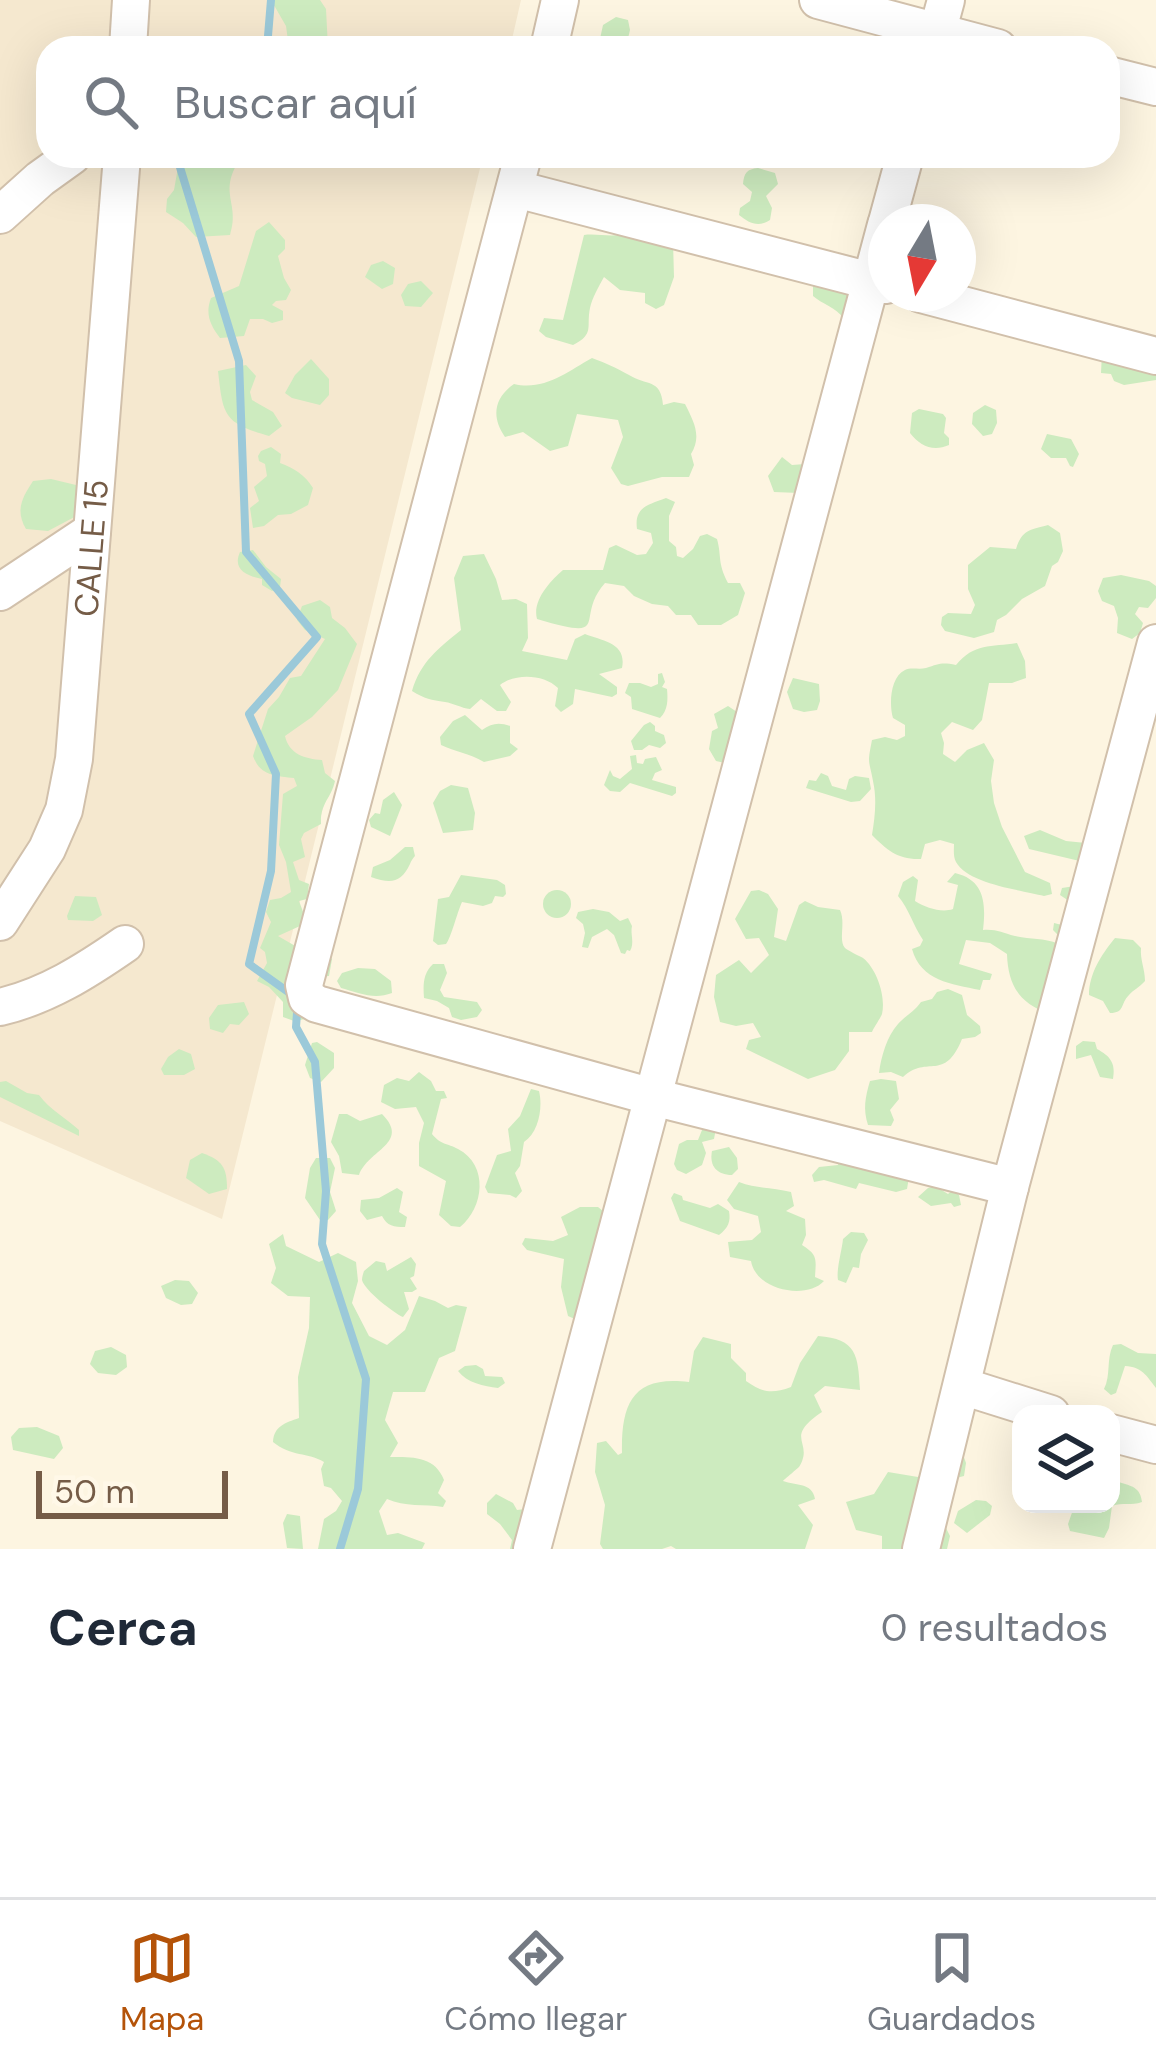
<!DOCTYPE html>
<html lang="es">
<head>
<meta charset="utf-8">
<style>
  body { margin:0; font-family:"DM Sans",sans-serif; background:#f6f6f7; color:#1f2937 }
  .controls { position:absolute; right:36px; bottom:36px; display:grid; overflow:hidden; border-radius:24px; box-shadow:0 12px 48px #0002 }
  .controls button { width:108px; height:108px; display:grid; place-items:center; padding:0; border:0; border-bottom:3px solid #e0e1e3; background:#fff; color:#1f2937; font:60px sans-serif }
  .compass { position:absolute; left:868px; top:204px; width:108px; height:108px; border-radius:50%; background:#fff; box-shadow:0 12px 48px #0002; rotate:190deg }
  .scale { position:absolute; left:36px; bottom:30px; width:192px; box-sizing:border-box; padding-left:12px; border:6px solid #755c47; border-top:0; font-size:33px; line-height:42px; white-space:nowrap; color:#755c47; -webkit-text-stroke:9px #fff8e8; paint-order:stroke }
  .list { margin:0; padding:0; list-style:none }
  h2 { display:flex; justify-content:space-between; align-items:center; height:156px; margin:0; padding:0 48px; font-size:51px }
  h2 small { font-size:39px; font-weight:400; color:#747a83 }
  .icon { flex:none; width:66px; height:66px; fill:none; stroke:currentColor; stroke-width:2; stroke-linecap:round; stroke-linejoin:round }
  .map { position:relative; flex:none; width:1156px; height:1549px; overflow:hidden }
  .search { position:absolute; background:#fff; box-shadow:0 12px 48px #0002; left:36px; right:36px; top:36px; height:132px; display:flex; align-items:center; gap:30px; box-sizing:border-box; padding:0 42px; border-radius:36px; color:#747a83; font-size:45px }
  .sheet { height:348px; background:#fff }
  nav { display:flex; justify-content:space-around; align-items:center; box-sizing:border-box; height:168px; border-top:3px solid #e0e1e3; background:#fff; font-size:33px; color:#747a83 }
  nav a { display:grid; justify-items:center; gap:6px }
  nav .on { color:#b45309 }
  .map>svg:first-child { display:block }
  .residential { fill:#f5e8cf }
  .green { fill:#cdebbf }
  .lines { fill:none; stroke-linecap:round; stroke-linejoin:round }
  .stream { stroke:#9bc9d9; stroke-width:8 }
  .minor-casing { stroke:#d1c0ab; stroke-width:40 }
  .minor { stroke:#fff; stroke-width:36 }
  .labels { text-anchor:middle; stroke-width:12; stroke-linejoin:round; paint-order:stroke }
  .street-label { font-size:33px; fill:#755c47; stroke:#fff8e8 }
</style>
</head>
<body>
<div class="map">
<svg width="1156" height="1549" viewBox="0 0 1156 1549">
  <rect width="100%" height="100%" fill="#fdf5e1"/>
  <!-- residential -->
  <path class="residential" d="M0 0H521L510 48H48V156H483L222 1219 0 1121Z"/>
  <!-- green -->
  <g class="green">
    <path d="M271 0H320L326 9 328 48H289L286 26Z"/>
    <path d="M616 17 628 20 630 30 626 47 598 48 603 25Z"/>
    <path d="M180 156H242C216 193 241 202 230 235L196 237 183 223 166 212 167 199 174 190Z"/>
    <path d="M758 168 775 173 778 184 766 196 772 208 770 220C758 228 749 223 739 215L740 208 750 201 752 192 743 184C744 173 747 169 758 168Z"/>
    <path d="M269 222 285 240V249L278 256 284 278 291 290 286 300 276 301 272 305 283 311V320L272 323 263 319H250L244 336 220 338C210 325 205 314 211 298L239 286 256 231Z"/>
    <path d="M629 232 673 241 674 277 664 305 656 309 645 303V293L620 290 604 277C599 286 592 298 590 308 586 327 595 334 573 345L546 337 539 331 544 318 563 320 584 235C599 233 615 239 629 232Z"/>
    <path d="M383 261 395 268 393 284 382 289 365 277 371 265Z"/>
    <path d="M826 280 851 296 829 376V369L843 318C837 308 822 304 813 296V286Z"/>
    <path d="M421 281 433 293 421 307 405 306 401 295 408 284Z"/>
    <path d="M1102 352 1156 361V380L1124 385 1114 381 1111 374 1101 373Z"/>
    <path d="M592 358C606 363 616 368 629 375 646 386 661 378 663 405L674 402 685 404C694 422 702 436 691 454L694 465 689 477H662L628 486 621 484 611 468 623 437 618 420 577 414 568 446 550 451 523 432 505 437C491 417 494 398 514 384 544 391 567 372 592 358Z"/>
    <path d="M311 359 329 379V395L320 405 292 398 285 393 295 375Z"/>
    <path d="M246 365 256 376 250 392 252 400 273 412 282 426 269 436C223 423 223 415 218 371Z"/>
    <path d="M985 405 996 410 997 423 992 434 983 436 972 424 973 413Z"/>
    <path d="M919 409 943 414 946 418 944 433 949 438V445C933 452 920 446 910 433L912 413Z"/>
    <path d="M1047 434 1071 439 1079 454 1073 467 1070 466 1066 458H1051L1041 449Z"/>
    <path d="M271 447 281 454 280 463C294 468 305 475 313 488L308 505 291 514 278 515 264 526 253 528 250 508 259 501 254 487 267 476 265 464 259 461 258 456 261 451Z"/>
    <path d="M782 457 792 465 805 464 799 493 774 492 768 476Z"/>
    <path d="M51 479 76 485 82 513 48 531 26 529C15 510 22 498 33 481Z"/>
    <path d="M666 498 675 502 669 516V541L676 547 677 556 683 558 693 549 700 536 707 534 717 539C722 557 717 562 728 583H740L745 593 738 615 721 625H698L691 615H676L668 606 652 604 634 596 624 586 605 583C573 619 615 642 537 619 532 601 550 581 563 570H603L609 548 616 545 637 555 646 554 653 543 651 533 637 529C634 507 648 505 666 498Z"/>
    <path d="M1048 525 1060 533 1063 551 1058 562 1052 566 1045 586 1022 599 1006 615 997 620 994 632 974 638 945 631 941 625 942 617 948 613 971 614 975 605 968 589V565L990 547 1016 549C1022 530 1029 530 1048 525Z"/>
    <path d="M253 550 266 567 281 579 280 587 272 591 262 585V579C247 576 232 570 240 552Z"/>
    <path d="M484 554 496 579 502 600 516 599 527 604 528 638 522 651 567 660 575 639 585 634C603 641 627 643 622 668L599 674 617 687V694L612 697 575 689 573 704 561 712 555 706 558 688C544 674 515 673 500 685L511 702 506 711H497L481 699 470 709C461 708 453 703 445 702 431 700 425 699 412 691 421 661 438 649 461 630L454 578 463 556Z"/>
    <path d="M1121 575 1149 581 1156 586V598L1148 608 1139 607 1135 614 1143 623 1140 633 1132 639 1117 633 1118 618 1114 606 1102 601 1098 591 1103 578Z"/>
    <path d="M320 600 330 607 332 618 345 628 357 644 338 690 312 717 285 736C289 754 305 759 322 760L325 773 335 781C331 799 320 803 321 824L304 833 301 839 305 857 293 862 299 880 309 884 307 899 299 901 305 917 300 926 278 936 297 947H320L332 959 329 976 317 977V1017L294 1021 283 1017V1002L269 987 257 981 267 963 265 952 260 948 271 922 266 912 270 900 281 898 291 892 286 862 279 845 283 794 297 786 294 778C276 776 260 776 253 756L268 709 279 697 290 678 301 676 325 639 305 630 297 620 302 606Z"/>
    <path d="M1017 643 1025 661 1026 678 1012 683H989L982 720 973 730 952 722 941 733 944 743 943 754 955 762 967 750 984 743 994 760 991 781 994 803 1002 827 1025 872 1050 883 1052 894 1044 896C1021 890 968 884 956 862 953 857 954 849 954 844L940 840 925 844 921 859C898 860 887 850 872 835 875 817 877 799 873 781 869 759 867 765 872 740L885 737 897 740 905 736V725L893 718C889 705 890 677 905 670 911 667 919 670 926 668 939 664 941 662 956 665 974 643 991 647 1017 643Z"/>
    <path d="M662 673 665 682 662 687 667 689C668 700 668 710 660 718L632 709 631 697 625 693 629 683H640L651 687 658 684V674Z"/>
    <path d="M793 678 819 684 820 701 817 710 804 712 793 709 787 692Z"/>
    <path d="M728 706 737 712 746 728 725 763 716 761 709 749 712 731 718 728 714 714Z"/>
    <path d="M465 715 482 730C492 723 499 722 510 726V743L518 749 510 756 484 762C469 753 455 752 441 745L440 737 453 721Z"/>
    <path d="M650 722 655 726V731L664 735 666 743 660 748 649 745 642 750H634L631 741 644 725Z"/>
    <path d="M636 755 637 763 643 764 645 759 656 757 662 770 655 773 652 780 676 787V793L672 796 630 783 620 792 610 791 604 785 610 770 613 776 620 779 632 769 630 756Z"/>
    <path d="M821 773 828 776 832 786 846 790 849 779 855 776 869 778 871 789 860 801 851 802 806 788 809 780 816 781Z"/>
    <path d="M451 785 468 788 475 813 473 830 443 833 433 803 440 791Z"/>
    <path d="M394 792 402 805 390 836 371 827 369 820 375 813 380 814 383 800Z"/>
    <path d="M1040 830 1066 841 1096 844 1114 863 1107 903 1097 908 1050 1014C1020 1004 1008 986 1007 954L990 943 966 940 959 964 992 974 990 980H983L980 990C951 984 921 981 912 949L920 946 923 940C913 925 909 909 898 896L903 882 913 876 918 880 915 901C926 908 942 913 953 909L958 885 947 882 955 873C985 880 986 904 983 930 997 929 1002 933 1015 936 1031 940 1042 937 1059 944V936L1053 930 1054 923 1066 926 1069 901 1060 895 1062 888 1087 884 1088 863 1029 849 1024 836Z"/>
    <path d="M405 847H413C416 862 416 851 410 864 401 883 391 884 371 877L373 867 390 860Z"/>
    <path d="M461 875 497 880 505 885 506 894 503 897 495 896 492 903 483 906 462 902C457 913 451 938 446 944L438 945 433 941 438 899 449 897Z"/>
    <path d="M759 890 768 894 778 909 774 937 786 941 799 905 805 901 818 907 840 910C846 923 838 940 845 948 847 950 861 957 863 958 877 969 886 997 882 1014 881 1017 873 1029 872 1032H849V1051L835 1070 808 1079 746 1049 749 1040 761 1037 753 1023 736 1026 720 1022 714 997 716 975 739 960 751 973 769 955 759 938 746 939 735 919 751 891Z"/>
    <circle cx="557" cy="904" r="14"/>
    <path d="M75 896 96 897 102 915 93 921 68 920 67 916Z"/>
    <path d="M593 909 609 912 620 921 628 918 632 926C630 934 635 943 630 951L627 950 625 954 621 953 614 935 607 929 592 937 588 948 582 947 585 933 583 924 576 918 578 912Z"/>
    <path d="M1115 938 1133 940 1141 948C1140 960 1145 969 1145 981 1140 987 1133 990 1129 995 1120 1004 1125 1013 1110 1013L1103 1001 1089 995C1089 974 1101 955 1115 938Z"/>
    <path d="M433 964H444L447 973 440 990 444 997 477 1002 482 1010 477 1017 461 1020 452 1017 449 1008 437 1001 424 998C423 985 423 973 433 964Z"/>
    <path d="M358 968 375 969 391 981 392 993C374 1000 359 993 341 988L337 981 342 973Z"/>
    <path d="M948 989 962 995 967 1015 980 1026 981 1033 975 1037 962 1039C944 1083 928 1054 903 1077L891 1072 879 1073C881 1057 887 1036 898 1024 906 1015 914 1012 921 1002L932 999 937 992Z"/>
    <path d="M244 1002 249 1014 239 1025 230 1024 223 1033 210 1029 209 1018 218 1005Z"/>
    <path d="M1083 1041 1095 1042 1097 1049C1110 1056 1116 1063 1113 1079L1100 1077 1091 1055 1076 1059V1046Z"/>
    <path d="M317 1042 334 1053V1068L321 1082 310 1078 305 1065 312 1043Z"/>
    <path d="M179 1049 191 1054 195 1069 184 1075H164L161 1069 168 1057Z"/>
    <path d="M419 1072 431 1081 436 1091H444L447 1098 441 1099 432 1134C441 1145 447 1143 458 1149 489 1165 484 1208 460 1227L451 1226 439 1215 446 1181 419 1166V1143L424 1123 416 1107 395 1109 381 1102 384 1085 397 1078 409 1081Z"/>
    <path d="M881 1079 896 1081 899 1099 890 1110 894 1120 891 1126 868 1125C863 1109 865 1098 870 1081Z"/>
    <path d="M6 1081 27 1093 39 1095C50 1110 65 1117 79 1130V1136L0 1097V1082Z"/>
    <path d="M531 1089 539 1091C543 1107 539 1132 524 1142L520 1166 515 1173 522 1191 516 1198 510 1195 488 1193 485 1187 497 1155 511 1151 508 1129 520 1116Z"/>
    <path d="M339 1114H347L360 1121 382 1114C411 1143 368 1150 359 1175L342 1173 339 1156 331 1142Z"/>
    <path d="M704 1125 716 1128 714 1139 702 1142 706 1153 702 1165 686 1174 677 1170 674 1164 679 1144 687 1140H698Z"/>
    <path d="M729 1147 737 1158 738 1169 732 1175C717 1175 709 1166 712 1151Z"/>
    <path d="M841 1151 909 1177 907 1189 896 1192 859 1183 856 1189 824 1180 814 1182 812 1175 819 1167 838 1165Z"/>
    <path d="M202 1153C222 1160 227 1167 227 1189L209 1194 186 1178 190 1160Z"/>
    <path d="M316 1158H330L335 1168 330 1192 336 1211 328 1220H320L305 1198 310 1168Z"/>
    <path d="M739 1182C757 1189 773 1187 791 1192L794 1206 786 1211 805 1219 806 1235 802 1245C818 1255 816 1259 815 1277L824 1281C807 1300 756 1291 751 1261L730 1257 728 1242 752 1240 761 1232 758 1216 734 1209 727 1200Z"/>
    <path d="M935 1186 948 1194 953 1190 959 1195 961 1205 954 1207 951 1203 931 1206 918 1197 928 1188Z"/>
    <path d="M397 1188 403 1192 399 1212 407 1217 405 1227C394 1227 387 1226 382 1216L367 1220 360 1211 361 1200 379 1198Z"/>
    <path d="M674 1193 682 1196 683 1200 710 1208 718 1204 729 1211C731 1222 728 1228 719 1235L680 1221 671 1198Z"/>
    <path d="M580 1207H598L609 1216 577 1320 568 1316 561 1287 564 1259 527 1250 522 1244 525 1238 553 1241 568 1235 561 1217Z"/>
    <path d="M851 1232 864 1233 868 1240 861 1254 859 1268 853 1267 846 1283 838 1280C836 1270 842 1250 843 1239Z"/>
    <path d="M283 1234 286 1246 319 1262 338 1253 356 1262 358 1281 352 1303 369 1336 387 1345 405 1330 419 1296 435 1301 448 1308 456 1305 467 1307 455 1351 439 1358 425 1392H393L385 1420 398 1443 390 1457C412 1457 435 1456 444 1480L438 1493 446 1501 443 1507C424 1504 405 1507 387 1499L379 1511 387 1535 398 1533 425 1543 422 1549H318L324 1519 336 1511 342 1501 331 1488 324 1486 321 1469 324 1462C308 1452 291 1457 273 1442 274 1426 285 1423 299 1418L298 1377 309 1328 310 1297 288 1296 271 1283 276 1268 269 1244Z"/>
    <path d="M411 1257 416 1264 414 1276 410 1278 417 1289 412 1292H404L409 1309 403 1317C395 1314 364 1290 362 1280 362 1277 363 1274 364 1271L376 1261 385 1263 387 1271Z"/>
    <path d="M175 1280 189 1281 198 1293 192 1304 181 1305 166 1298 161 1286Z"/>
    <path d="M818 1336C857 1339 858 1355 860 1390L825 1386 814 1395 822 1412C782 1439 815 1441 799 1467 798 1468 785 1479 783 1481 796 1486 812 1482 815 1499L798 1505 813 1525 805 1549H676L671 1546 662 1549H603L600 1544 605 1505 595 1472 597 1443 606 1441 618 1455 622 1453C621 1403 633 1375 689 1382L694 1351 703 1337 731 1344V1358L746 1373V1381C763 1393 772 1394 791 1387L800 1363Z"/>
    <path d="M1121 1344 1138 1353 1156 1354V1388C1146 1375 1142 1367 1125 1366L1116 1393 1111 1395 1104 1389C1111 1375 1106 1360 1113 1345Z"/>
    <path d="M111 1347 126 1355 127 1367 116 1375 98 1373 90 1364 95 1351Z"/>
    <path d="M476 1365 483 1369 485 1376 502 1377 505 1383 498 1388C484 1386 467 1383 458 1371L465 1366Z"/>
    <path d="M37 1427 59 1436 63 1448 54 1459 13 1450 11 1437 19 1428Z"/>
    <path d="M959 1443 966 1463 964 1476 948 1480 944 1524 950 1536 947 1549H882V1536L856 1530 846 1502 874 1494 888 1472 918 1477 925 1467Z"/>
    <path d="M1111 1478C1124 1487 1140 1482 1142 1502 1131 1506 1123 1502 1112 1506L1109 1528 1104 1538 1070 1531 1068 1524 1075 1504H1111Z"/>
    <path d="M496 1494 513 1503 517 1510 525 1509 537 1549H510L512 1540 500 1524 487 1514V1503Z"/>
    <path d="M976 1500 986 1501 992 1506 990 1515 967 1533 954 1523 958 1511Z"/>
    <path d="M287 1514 300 1516 303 1549 287 1548 283 1523Z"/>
  </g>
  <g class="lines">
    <!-- stream -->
    <g class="stream">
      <path d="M267 48 271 0"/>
      <path d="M187 156 179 164 239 361 246 552 317 637 249 714 276 774 271 871 249 964 298 999 296 1027 315 1062 326 1191 322 1244 366 1379 358 1489 340 1549"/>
    </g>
    <defs>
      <g id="minor">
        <path d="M818 0 998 48"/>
        <path d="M128 48 131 0"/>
        <path d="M549 48 560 0"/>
        <path d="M933 48 946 0"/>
        <path d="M1108 75 1156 87"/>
        <path d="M523 156 304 985 307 998 317 1004 653 1097 1010 1187"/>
        <path d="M516 189 886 285"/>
        <path d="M0 215 40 179 72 156"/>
        <path d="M887 222 905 156"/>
        <path d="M921 294 1156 356"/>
        <path d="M0 592 92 531"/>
        <path id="s1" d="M0 922 47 849 64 810 74 759 122 156"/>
        <path d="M0 1007C47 996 86 971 125 944"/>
        <path d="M962 1386 1051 1414"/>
        <path d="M1111 1433 1156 1445"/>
        <path d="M532 1549 886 225"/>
        <path d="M921 1549 1010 1187 1156 643"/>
      </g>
    </defs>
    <!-- minor casing -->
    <use href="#minor" class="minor-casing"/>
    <!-- minor -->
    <use href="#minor" class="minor"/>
  </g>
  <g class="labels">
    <!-- street labels -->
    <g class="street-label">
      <text dy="12" stroke="none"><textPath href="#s1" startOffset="393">CALLE 15</textPath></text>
    </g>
  </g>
</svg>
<div class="controls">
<button><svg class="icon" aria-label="layers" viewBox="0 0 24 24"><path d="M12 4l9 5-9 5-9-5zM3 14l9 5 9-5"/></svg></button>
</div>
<svg class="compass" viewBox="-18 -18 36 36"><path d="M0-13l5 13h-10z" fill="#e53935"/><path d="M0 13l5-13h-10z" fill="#747a83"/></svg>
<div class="scale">50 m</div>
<div class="search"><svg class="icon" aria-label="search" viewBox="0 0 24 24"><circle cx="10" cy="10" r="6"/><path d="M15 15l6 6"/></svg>Buscar aquí</div>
</div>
<section class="sheet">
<h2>Cerca<small>0 resultados</small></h2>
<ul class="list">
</ul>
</section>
<nav>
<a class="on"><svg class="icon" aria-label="map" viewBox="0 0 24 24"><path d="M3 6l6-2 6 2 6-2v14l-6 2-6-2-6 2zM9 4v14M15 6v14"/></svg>Mapa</a>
<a><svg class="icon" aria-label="directions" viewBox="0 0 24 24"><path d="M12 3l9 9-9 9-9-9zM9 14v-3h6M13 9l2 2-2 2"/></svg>Cómo llegar</a>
<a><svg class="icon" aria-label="saved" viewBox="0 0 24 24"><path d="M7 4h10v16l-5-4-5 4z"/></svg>Guardados</a>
</nav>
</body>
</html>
